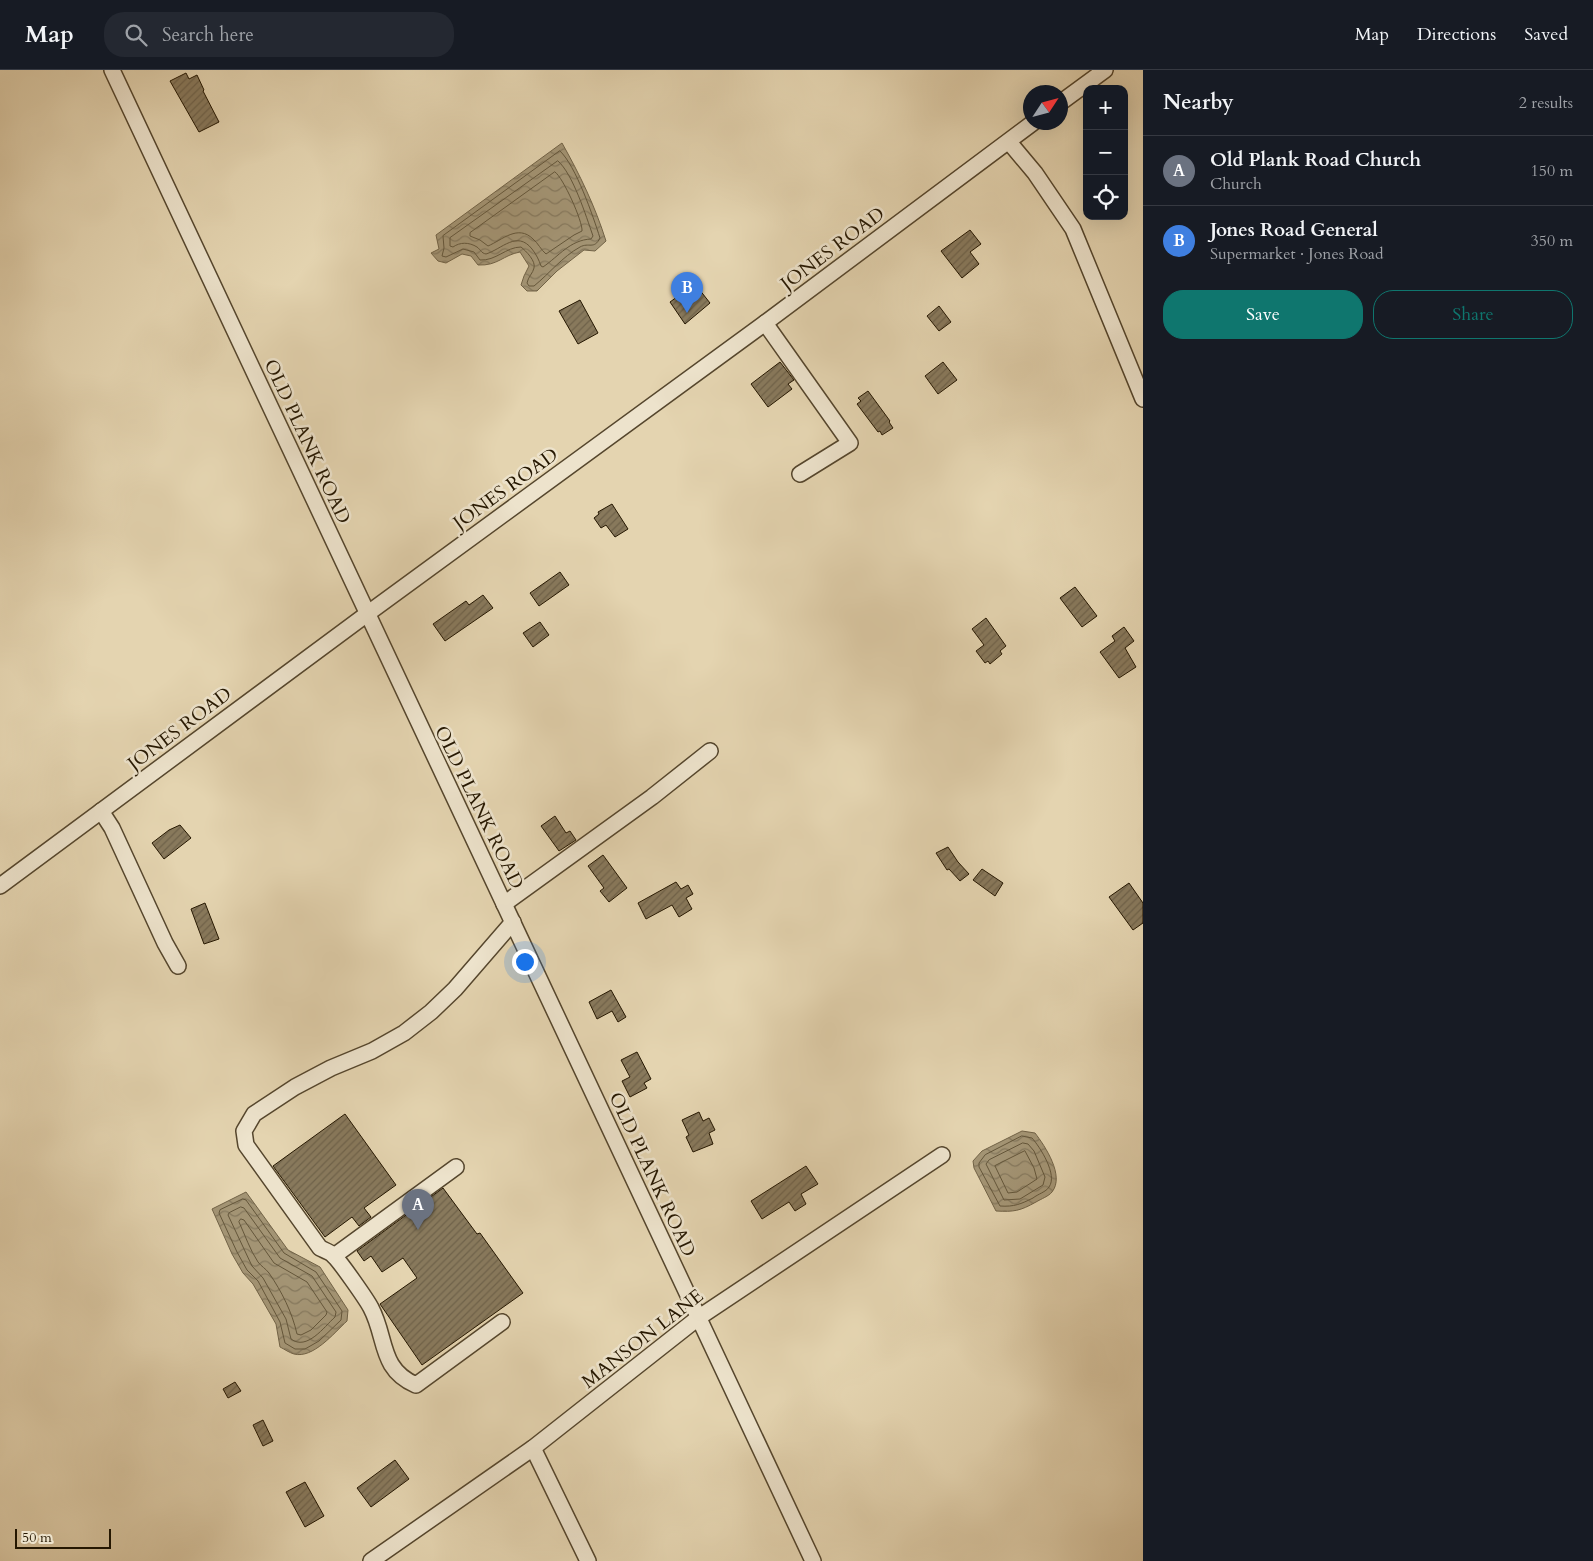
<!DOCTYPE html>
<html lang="en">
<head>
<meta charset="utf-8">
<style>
  body { margin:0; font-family:Cardo,serif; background:#242831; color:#f1f3f6 }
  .controls { position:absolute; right:15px; top:15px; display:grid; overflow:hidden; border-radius:10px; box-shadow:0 5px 20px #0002 }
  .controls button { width:45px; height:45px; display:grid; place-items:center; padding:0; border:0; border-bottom:1px solid #363941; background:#171b24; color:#f1f3f6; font:25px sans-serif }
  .compass { position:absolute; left:1023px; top:15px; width:45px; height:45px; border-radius:50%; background:#171b24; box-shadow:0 5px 20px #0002; rotate:54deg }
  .scale { position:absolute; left:15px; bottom:12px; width:96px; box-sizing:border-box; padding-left:5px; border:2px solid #251701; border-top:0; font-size:14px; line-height:18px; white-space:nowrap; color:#251701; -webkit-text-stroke:4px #ede3cc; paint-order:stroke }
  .you { position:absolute; left:524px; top:891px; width:18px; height:18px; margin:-12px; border:4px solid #fff; border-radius:50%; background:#1a73e8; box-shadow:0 0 0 8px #1a73e833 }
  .badge { display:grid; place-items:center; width:32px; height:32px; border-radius:50%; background:#0f766e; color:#fff; font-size:16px; font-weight:700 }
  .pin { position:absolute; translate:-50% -41px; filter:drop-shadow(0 1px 2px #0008) }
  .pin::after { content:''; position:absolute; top:26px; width:18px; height:15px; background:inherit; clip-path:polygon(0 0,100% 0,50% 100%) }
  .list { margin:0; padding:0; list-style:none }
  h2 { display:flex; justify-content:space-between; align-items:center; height:65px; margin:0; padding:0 20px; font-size:21px }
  h2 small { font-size:16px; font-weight:400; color:#9ea1a6 }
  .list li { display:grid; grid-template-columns:32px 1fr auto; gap:15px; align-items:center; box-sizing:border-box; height:70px; padding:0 20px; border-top:1px solid #363941 }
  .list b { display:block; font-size:19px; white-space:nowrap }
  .list p { margin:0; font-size:16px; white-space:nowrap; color:#9ea1a6 }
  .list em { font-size:16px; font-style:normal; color:#9ea1a6 }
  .actions { display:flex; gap:10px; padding:15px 20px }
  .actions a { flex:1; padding:11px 0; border:1px solid #0f766e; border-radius:20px; text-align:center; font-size:18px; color:#0f766e }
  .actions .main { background:#0f766e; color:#fff }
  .icon { flex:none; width:28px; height:28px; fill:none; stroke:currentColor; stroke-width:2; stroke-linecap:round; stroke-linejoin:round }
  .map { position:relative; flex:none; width:1143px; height:1491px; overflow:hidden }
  header { display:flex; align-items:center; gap:30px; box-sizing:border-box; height:70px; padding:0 25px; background:#171b24; border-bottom:1px solid #363941 }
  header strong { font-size:24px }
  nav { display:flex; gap:28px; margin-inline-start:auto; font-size:18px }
  .search { width:350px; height:45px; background:#242831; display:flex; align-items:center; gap:12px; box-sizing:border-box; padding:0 18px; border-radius:20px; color:#9ea1a6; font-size:19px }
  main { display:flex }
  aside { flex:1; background:#171b24 }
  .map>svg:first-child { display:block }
  .water { fill:url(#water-waves); stroke:#716246 }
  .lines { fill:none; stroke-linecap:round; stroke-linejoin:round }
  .shore { stroke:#64563a; stroke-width:1 }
  .building { fill:url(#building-hatch); stroke:#251701 }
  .minor-casing { stroke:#55462d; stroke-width:18 }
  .minor { stroke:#ede3cc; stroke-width:15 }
  .labels { text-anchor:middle; stroke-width:5; stroke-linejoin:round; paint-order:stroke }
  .street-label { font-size:19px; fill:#251701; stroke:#ede3cc }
</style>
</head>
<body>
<header>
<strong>Map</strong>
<div class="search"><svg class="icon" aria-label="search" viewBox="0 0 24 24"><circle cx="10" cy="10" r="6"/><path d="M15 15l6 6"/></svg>Search here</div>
<nav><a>Map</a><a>Directions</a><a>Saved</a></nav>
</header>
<main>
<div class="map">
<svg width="1143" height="1491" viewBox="0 0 1143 1491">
  <defs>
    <pattern id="water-waves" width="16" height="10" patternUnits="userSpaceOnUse" patternTransform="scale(1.25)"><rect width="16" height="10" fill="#a39474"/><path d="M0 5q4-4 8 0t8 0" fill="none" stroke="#85785d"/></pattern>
    <pattern id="building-hatch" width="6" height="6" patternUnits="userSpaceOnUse" patternTransform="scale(1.25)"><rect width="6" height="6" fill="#88795c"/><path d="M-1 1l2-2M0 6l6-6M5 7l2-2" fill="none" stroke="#6f624a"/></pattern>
  </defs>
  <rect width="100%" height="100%" fill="#e4d4b0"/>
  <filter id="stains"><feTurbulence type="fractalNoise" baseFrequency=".004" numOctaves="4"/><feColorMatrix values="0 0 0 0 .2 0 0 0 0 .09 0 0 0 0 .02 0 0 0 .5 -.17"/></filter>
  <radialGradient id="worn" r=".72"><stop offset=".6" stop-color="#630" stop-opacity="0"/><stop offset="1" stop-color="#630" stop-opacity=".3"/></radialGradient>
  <!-- water -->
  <g class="water">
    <path d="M562 73C580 105 595 136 606 171L595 181 584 180 557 201 537 221H527L521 215 524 206 529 196 520 182C503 185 498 196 478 195L471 186 462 184 446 193 438 191 431 183 439 179 436 165Z"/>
    <path d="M1022 1061 1035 1063C1045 1076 1065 1106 1052 1122 1049 1126 1041 1129 1036 1132 1020 1141 1014 1142 996 1141L974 1098 973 1091 982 1081Z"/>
    <path d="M246 1122 288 1180 320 1197 348 1240 347 1251C334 1263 313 1289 294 1284 290 1283 284 1279 280 1277L276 1254 253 1214 243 1203 232 1184 212 1139Z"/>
  </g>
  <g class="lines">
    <!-- shore -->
    <g class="shore">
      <path d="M560 81C576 96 593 146 600 168 594 180 589 172 580 177 562 187 550 203 534 216H529L527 213C528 207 533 203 534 198 536 191 526 181 521 177 506 177 496 191 480 190L474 182 463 179 446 187 442 186 444 178 443 166Z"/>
      <path d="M558 91C573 104 586 146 593 166L591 169C570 170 559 186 543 197L541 196C539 190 536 184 532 179 517 160 502 179 486 184 481 183 481 180 477 177 469 172 460 172 453 177L450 176V168Z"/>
      <path d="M555 102C563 107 583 152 582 161L574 165 546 184C541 180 538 173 533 169 518 154 502 170 488 176L480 170 470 166V163Z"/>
      <path d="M1022 1066 1032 1068C1040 1077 1058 1105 1049 1117 1046 1122 1038 1124 1033 1128 1021 1134 1014 1137 1000 1136L979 1097V1093L985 1085Z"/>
      <path d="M1023 1073 1028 1074 1034 1081 1045 1107 1043 1115 1020 1129 1004 1130 986 1094 989 1090Z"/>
      <path d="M1025 1081 1034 1098 1037 1109 1017 1122 1008 1123 995 1096Z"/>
      <path d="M243 1129 246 1130 284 1183 316 1202 342 1241 341 1250 319 1271 305 1279H295L285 1273 280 1252 258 1211 247 1200 237 1182 219 1143 220 1140Z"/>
      <path d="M241 1137 244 1138 280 1188 312 1206 336 1242 335 1247C324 1257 307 1281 291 1269L286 1249 263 1208 252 1196 228 1145 229 1143Z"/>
      <path d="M241 1149 244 1150 274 1193 307 1212 327 1242 326 1245 311 1260 301 1265 297 1264C292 1242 282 1222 269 1203 266 1199 261 1196 258 1192 250 1180 245 1165 239 1152Z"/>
    </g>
  </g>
  <!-- building -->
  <g class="building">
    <path d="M186 3 189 9 197 5 204 20 203 21 219 52 199 62 170 11Z"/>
    <path d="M970 160 981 174 970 182 979 194 962 208 941 181Z"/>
    <path d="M695 214 710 233 685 254 670 232Z"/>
    <path d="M580 230 598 263 578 274 559 241Z"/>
    <path d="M939 236 951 252 939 261 927 246Z"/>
    <path d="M780 292 794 310 788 314 792 319 768 337 751 314Z"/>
    <path d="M943 292 957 310 938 324 925 306Z"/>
    <path d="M868 321 890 351 889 352 893 358 882 365 880 361 878 362 857 334 861 331 858 328Z"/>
    <path d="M612 434 628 459 615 467 606 455 601 458 594 448 599 444 598 442Z"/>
    <path d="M560 502 569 515 539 536 530 523Z"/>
    <path d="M1075 517 1097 546 1082 557 1060 528Z"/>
    <path d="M483 525 493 538 445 571 433 554 466 531 469 535Z"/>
    <path d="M986 548 1006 576 1000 581 1002 584 990 594 988 591 985 593 976 581 984 575 972 559Z"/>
    <path d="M540 552 549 565 533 577 523 563Z"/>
    <path d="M1124 557 1134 571 1125 578 1136 597 1119 608 1100 582 1115 571 1112 566Z"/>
    <path d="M555 746 566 763 570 761 576 770 559 781 541 756Z"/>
    <path d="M180 755 191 768 164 789 152 773 169 760Z"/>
    <path d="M948 777 958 792 969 804 960 811 949 799 947 800 936 783Z"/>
    <path d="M603 785 627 818 609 832 600 821 604 818 588 796Z"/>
    <path d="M982 799 1003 813 995 826 973 810Z"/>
    <path d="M676 812 681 819 688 815 693 824 686 828 692 839 679 847 672 835 646 849 638 833Z"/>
    <path d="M1129 813 1143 833V853L1133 860 1109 827Z"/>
    <path d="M205 833 219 869 204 874 191 839Z"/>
    <path d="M611 920 626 947 618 952 612 941 597 949 589 932Z"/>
    <path d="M637 982 651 1009 644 1013 647 1018 630 1027 622 1011 630 1007 621 990Z"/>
    <path d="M699 1042 703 1051 709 1048 715 1060 709 1063 713 1074 693 1082 686 1067 689 1065 682 1050Z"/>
    <path d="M345 1044 396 1115 364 1138 371 1147 359 1156 352 1147 325 1167 273 1096Z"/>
    <path d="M806 1096 818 1114 801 1124 806 1134 795 1141 789 1132 762 1149 751 1131Z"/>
    <path d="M443 1118 477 1164 480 1163 523 1223 422 1295 380 1234 417 1208 403 1188 382 1202 371 1186 364 1191 357 1181Z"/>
    <path d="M235 1312 241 1321 228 1328 223 1319Z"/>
    <path d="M263 1350 273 1371 263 1376 253 1355Z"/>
    <path d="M395 1390 409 1409 371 1437 357 1418Z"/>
    <path d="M305 1412 324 1446 305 1457 286 1422Z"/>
  </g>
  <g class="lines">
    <defs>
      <g id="minor">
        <path d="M112 0 813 1491"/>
        <path d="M1060 33 1105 0"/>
        <path d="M1009 72 1035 103 1073 159 1143 329"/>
        <path d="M765 253 850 373 800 404"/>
        <path d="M101 741 112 758 165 873 178 896"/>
        <path d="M0 816 367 544 765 253 1034 52"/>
        <path d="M504 834 652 727 710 681"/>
        <path d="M334 1186 456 1097"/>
        <path d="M502 1252 416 1315C379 1299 387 1268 371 1238 367 1230 339 1190 333 1185 330 1182 324 1180 320 1178L246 1075 244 1061 254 1044 295 1017 331 998 372 981 404 963 431 942 455 919 513 852"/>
        <path d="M533 1378 588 1491"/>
        <path d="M371 1491 533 1378 698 1248 942 1085"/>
      </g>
    </defs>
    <!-- minor casing -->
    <use href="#minor" class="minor-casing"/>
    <!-- minor -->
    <use href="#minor" class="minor"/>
  </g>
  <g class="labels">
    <!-- street labels -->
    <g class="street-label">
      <text transform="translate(832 178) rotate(-37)" y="7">JONES ROAD</text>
      <text transform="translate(308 371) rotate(65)" y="7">OLD PLANK ROAD</text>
      <text transform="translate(505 418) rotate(-36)" y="7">JONES ROAD</text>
      <text transform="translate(179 658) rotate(-37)" y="7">JONES ROAD</text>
      <text transform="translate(480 737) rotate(64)" y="7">OLD PLANK ROAD</text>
      <text transform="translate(653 1104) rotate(65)" y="7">OLD PLANK ROAD</text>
      <text transform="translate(642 1268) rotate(-38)" y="7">MANSON LANE</text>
    </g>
  </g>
  <rect width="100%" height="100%" filter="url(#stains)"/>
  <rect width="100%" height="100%" fill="url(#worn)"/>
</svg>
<div class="controls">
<button>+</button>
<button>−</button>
<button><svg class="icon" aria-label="locate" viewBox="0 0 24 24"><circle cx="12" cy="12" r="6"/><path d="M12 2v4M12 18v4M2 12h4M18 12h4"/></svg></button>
</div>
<svg class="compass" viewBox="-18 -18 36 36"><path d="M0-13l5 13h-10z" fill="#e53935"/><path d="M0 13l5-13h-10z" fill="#9ea1a6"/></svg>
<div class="scale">50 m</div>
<div class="you"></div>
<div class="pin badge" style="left:418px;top:1160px;background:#6b7280">A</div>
<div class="pin badge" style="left:687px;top:243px;background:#3f7fe0">B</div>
</div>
<aside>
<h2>Nearby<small>2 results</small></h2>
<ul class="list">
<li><span class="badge" style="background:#6b7280">A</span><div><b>Old Plank Road Church</b><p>Church</p></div><em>150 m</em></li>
<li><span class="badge" style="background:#3f7fe0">B</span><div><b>Jones Road General</b><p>Supermarket · Jones Road</p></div><em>350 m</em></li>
</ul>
<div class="actions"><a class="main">Save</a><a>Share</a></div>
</aside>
</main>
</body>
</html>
